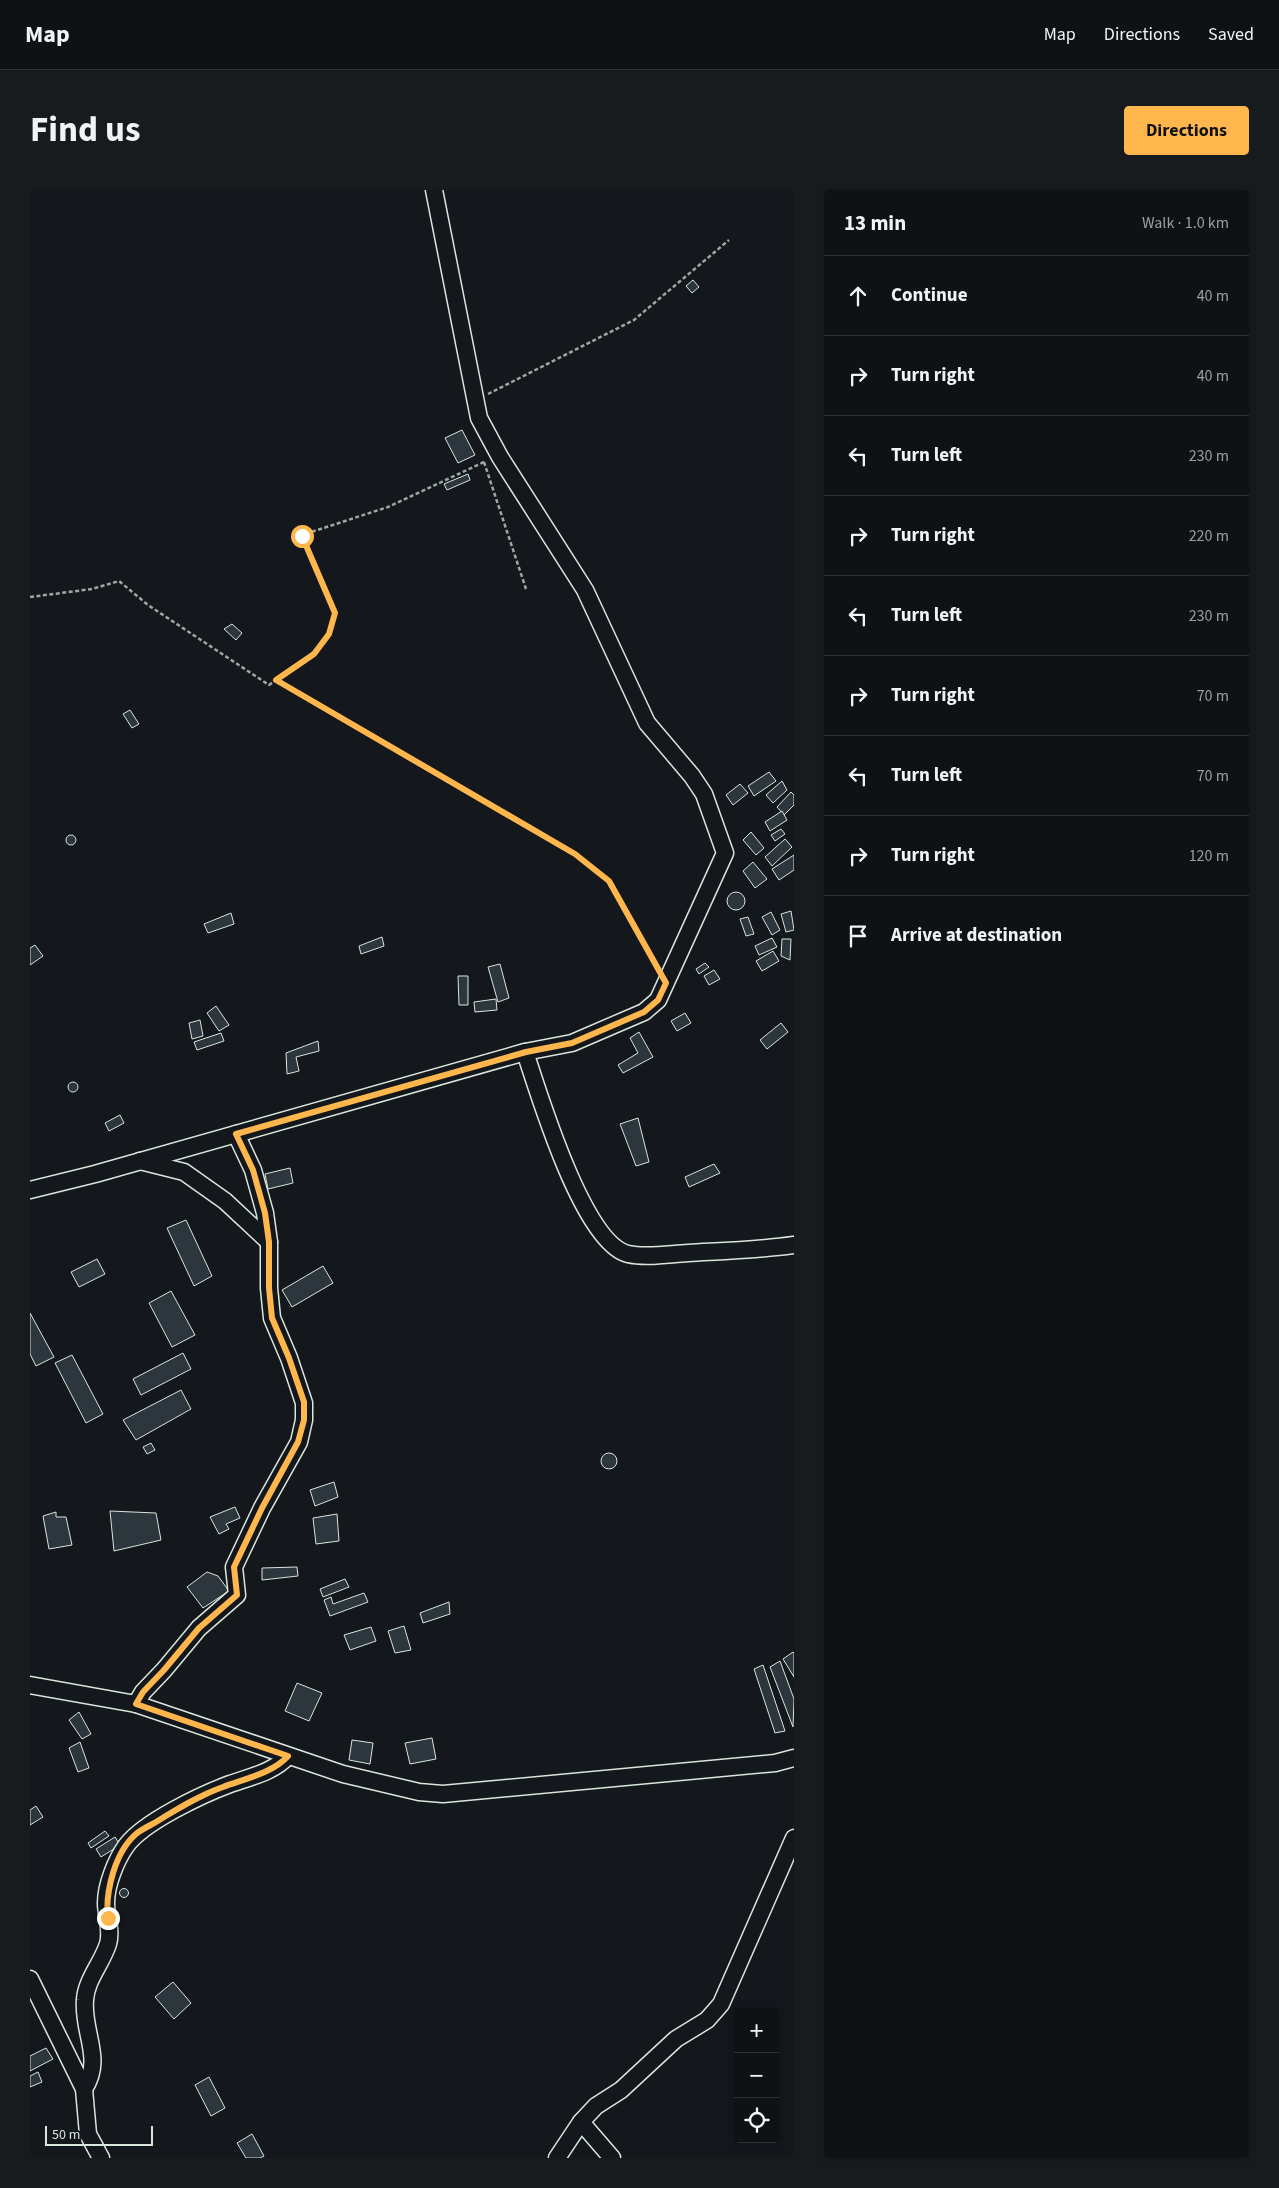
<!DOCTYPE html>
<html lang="en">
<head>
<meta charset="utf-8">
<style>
  body { margin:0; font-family:"Source Sans 3",sans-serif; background:#181b1e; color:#f1f3f6 }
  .controls { position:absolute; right:15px; bottom:15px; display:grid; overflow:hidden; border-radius:5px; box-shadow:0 2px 8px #0003 }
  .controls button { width:45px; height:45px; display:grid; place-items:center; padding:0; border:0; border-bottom:1px solid #2f3234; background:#0f1215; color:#f1f3f6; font:25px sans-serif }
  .scale { position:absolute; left:15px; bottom:12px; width:108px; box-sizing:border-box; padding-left:5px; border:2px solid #d8e6dc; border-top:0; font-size:14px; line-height:18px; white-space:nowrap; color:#d8e6dc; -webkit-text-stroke:4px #14181c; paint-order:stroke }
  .stop { position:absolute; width:15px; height:15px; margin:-11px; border:4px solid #ffb74d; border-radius:50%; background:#fff }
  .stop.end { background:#ffb74d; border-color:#fff; box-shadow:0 1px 5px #0008 }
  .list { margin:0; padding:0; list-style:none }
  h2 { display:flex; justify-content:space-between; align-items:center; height:65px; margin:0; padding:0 20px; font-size:21px }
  h2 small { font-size:16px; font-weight:400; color:#9b9ea0 }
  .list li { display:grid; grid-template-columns:32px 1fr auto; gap:15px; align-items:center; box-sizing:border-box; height:80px; padding:0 20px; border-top:1px solid #2f3234 }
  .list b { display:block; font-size:19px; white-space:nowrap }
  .list em { font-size:16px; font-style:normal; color:#9b9ea0 }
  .icon { flex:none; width:28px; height:28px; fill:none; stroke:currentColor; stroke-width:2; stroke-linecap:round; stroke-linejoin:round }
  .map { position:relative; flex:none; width:764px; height:1968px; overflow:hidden; border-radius:5px }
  header { display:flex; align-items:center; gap:30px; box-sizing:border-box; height:70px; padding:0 25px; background:#0f1215; border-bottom:1px solid #2f3234 }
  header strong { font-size:24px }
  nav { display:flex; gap:28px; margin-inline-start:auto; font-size:18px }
  .intro { display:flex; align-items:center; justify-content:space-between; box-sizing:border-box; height:120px; padding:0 30px }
  h1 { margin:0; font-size:35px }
  .button { padding:12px 22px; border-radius:5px; background:#ffb74d; color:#111; font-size:18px; font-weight:700 }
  main { display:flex; gap:30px; padding:0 30px }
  aside { flex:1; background:#0f1215; border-radius:5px; box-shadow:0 2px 8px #0003 }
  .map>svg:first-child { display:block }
  .building { fill:#2c363c; stroke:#d8e6dc }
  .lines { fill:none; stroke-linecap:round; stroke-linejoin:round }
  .minor-casing { stroke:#d8e6dc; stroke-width:19 }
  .path { stroke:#9da8a2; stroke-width:2.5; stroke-dasharray:4 2.5; stroke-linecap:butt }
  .minor { stroke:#14181c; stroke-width:16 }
  .route { stroke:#ffb74d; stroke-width:6 }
</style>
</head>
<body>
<header>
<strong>Map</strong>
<nav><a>Map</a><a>Directions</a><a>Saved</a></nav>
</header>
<div class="intro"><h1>Find us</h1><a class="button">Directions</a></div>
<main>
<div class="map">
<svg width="764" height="1968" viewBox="0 0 764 1968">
  <rect width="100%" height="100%" fill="#14181c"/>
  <!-- building -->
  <g class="building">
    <path d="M663 90 669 97 662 103 656 96Z"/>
    <path d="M432 240 445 265 428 273 415 248Z"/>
    <path d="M438 284 440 290 417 300 414 294Z"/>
    <path d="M202 434 212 443 206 450 194 439Z"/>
    <path d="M100 520 109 534 102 538 93 524Z"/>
    <path d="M739 582 746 591 724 606 718 596Z"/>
    <path d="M752 591 757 600 743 613 736 605Z"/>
    <path d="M710 594 718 603 703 615 696 605Z"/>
    <path d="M761 602 764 605V615L754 625 747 617Z"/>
    <path d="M752 621 757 630 740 641 735 632Z"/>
    <path d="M751 639 755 644 745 651 741 645Z"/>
    <path d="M721 642 734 658 726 665 713 650Z"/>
    <circle cx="41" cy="650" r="5"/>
    <path d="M755 649 762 657 742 676 735 667Z"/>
    <path d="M764 665V680L749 690 742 679Z"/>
    <path d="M723 672 737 689 725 698 713 681Z"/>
    <circle cx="706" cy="711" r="9"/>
    <path d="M761 721 764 740 756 742 751 724Z"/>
    <path d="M741 722 750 740 742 745 732 727Z"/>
    <path d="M201 723 204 734 178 743 174 734Z"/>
    <path d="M718 727 724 744 716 746 710 729Z"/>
    <path d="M352 747 354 756 331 764 329 756Z"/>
    <path d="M742 748 747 757 729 765 725 756Z"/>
    <path d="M752 749H761L760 770 751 766Z"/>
    <path d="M5 755 13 766 0 775V758Z"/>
    <path d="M743 761 749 771 732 781 726 771Z"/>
    <path d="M675 773 679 777 669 784 666 779Z"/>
    <path d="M470 774 479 808 468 812 458 777Z"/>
    <path d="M684 780 690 789 679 795 674 786Z"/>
    <path d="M428 786H438V815H429Z"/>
    <path d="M466 809 467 820 445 822 444 812Z"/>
    <path d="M186 816 199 835 189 841 177 823Z"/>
    <path d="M655 823 661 833 647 841 641 831Z"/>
    <path d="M170 830 173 846 162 849 159 833Z"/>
    <path d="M751 833 758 842 737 859 730 850Z"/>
    <path d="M609 842 623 867 593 883 588 875 608 863 600 848Z"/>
    <path d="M191 843 194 851 167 860 164 852Z"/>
    <path d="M288 851 289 861 266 867 269 881 257 884 256 863Z"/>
    <circle cx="43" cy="897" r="5"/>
    <path d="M90 925 94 933 79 941 75 933Z"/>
    <path d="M608 928 619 972 606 976 590 934Z"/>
    <path d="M684 974 690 983 659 997 655 987Z"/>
    <path d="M260 978 263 993 238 999 235 984Z"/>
    <path d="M156 1030 182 1086 164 1096 137 1038Z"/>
    <path d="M67 1069 75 1084 49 1097 41 1082Z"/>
    <path d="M293 1076 303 1093 262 1117 252 1100Z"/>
    <path d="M141 1101 165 1145 142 1157 119 1113Z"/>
    <path d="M0 1123 24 1167 6 1176 0 1164Z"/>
    <path d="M153 1163 161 1179 111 1205 103 1189Z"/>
    <path d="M42 1165 73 1224 56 1233 25 1173Z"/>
    <path d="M151 1200 161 1219 106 1250 93 1230Z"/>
    <path d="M121 1253 125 1260 117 1264 113 1257Z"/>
    <circle cx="579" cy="1271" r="8"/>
    <path d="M304 1292 308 1307 285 1316 280 1300Z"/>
    <path d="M205 1317 210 1328 196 1334 199 1339 189 1344 180 1327Z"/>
    <path d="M80 1321 126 1323 131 1350 84 1361Z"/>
    <path d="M26 1322V1327H36L42 1355 19 1359 13 1326Z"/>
    <path d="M307 1324 309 1351 286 1354 283 1328Z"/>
    <path d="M267 1377 268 1386 232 1390V1378Z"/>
    <path d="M177 1382 188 1386 199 1401 173 1418 157 1397Z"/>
    <path d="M315 1389 319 1397 293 1407 290 1399Z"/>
    <path d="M334 1403 338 1412 300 1426 294 1410 301 1407 303 1414Z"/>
    <path d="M419 1412 420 1424 393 1433 390 1423Z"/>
    <path d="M374 1436 381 1460 365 1463 358 1441Z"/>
    <path d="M341 1437 346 1451 320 1460 314 1445Z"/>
    <path d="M763 1462 764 1463V1487L753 1469Z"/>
    <path d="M750 1471 764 1509 763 1537 740 1477Z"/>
    <path d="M733 1475 755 1541 745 1543 724 1479Z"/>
    <path d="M267 1493 292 1503 279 1531 255 1521Z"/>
    <path d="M49 1522 61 1544 52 1549 39 1530Z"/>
    <path d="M402 1548 406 1569 380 1574 375 1553Z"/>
    <path d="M322 1550 343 1553 340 1574 319 1570Z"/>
    <path d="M50 1552 59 1578 48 1582 39 1558Z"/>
    <path d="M6 1616 13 1627 0 1635V1620Z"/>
    <path d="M75 1641 79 1646 61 1658 58 1653Z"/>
    <path d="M85 1647 90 1655 71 1667 66 1659Z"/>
    <circle cx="94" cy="1703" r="4.5"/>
    <path d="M143 1792 161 1813 144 1829 125 1807Z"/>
    <path d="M16 1858 23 1869 0 1881V1866Z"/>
    <path d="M8 1882 12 1892 0 1897V1886Z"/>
    <path d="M179 1887 195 1918 181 1926 165 1895Z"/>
    <path d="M222 1944 234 1966 230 1968H216L207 1953Z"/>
  </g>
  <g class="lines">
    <defs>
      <g id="minor">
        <path d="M495 862C509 904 553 1053 598 1064 616 1068 639 1064 658 1063 693 1061 729 1060 764 1055"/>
        <path d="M110 971 154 982 195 1011 239 1052"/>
        <path d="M0 1000 65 984 495 862 542 853 614 822 628 810 695 663 674 604 662 586 617 533 555 400 470 267 449 228 404 0"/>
        <path d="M0 1495 106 1514 313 1584 389 1602 413 1604 745 1573 764 1568"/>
        <path d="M106 1514 113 1502 134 1480 169 1438 207 1405 204 1377 232 1318 269 1252 274 1230V1213L259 1168 242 1128 239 1098V1052L235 1023 223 980 206 944"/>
        <path d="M0 1789 54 1899 58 1944 71 1968"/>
        <path d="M54 1899C74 1869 52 1842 55 1810 56 1790 72 1773 78 1754 82 1741 76 1726 76 1713 76 1695 86 1670 96 1656 113 1632 173 1604 200 1594 220 1587 244 1582 258 1566"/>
        <path d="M551 1932 582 1968"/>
        <path d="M527 1968 551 1932 566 1916 591 1900 646 1849 677 1830 691 1814 764 1648"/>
      </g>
    </defs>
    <!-- minor casing -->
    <use href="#minor" class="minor-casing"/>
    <!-- path -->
    <g class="path">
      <path d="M458 204 604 130 699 50"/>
      <path d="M454 272 358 317 272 345 305 423 299 444 284 464 246 490 545 664 579 691 626 776"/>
      <path d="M454 272 496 399"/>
      <path d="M0 407 62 399 89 391 118 415 239 495 246 490"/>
    </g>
    <!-- minor -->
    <use href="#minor" class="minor"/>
  </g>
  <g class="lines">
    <!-- route -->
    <path class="route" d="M78 1728C75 1702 85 1662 106 1644 112 1639 119 1636 126 1632 147 1619 170 1605 193 1597 214 1589 243 1583 258 1566L106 1514 113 1502 134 1480 169 1438 207 1405 204 1377 232 1318 268 1252 274 1230V1212L259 1168 242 1128 239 1098V1052L235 1023 223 980 206 944 496 862 542 853 614 822 628 810 636 793 579 691 545 664 246 490 284 464 299 444 305 423 272 346"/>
  </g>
</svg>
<div class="controls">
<button>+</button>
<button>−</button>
<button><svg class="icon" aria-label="locate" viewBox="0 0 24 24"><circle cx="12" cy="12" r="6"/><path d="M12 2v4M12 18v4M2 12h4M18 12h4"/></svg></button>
</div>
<div class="scale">50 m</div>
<div class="stop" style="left:272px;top:346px"></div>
<div class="stop end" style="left:78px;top:1728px"></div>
</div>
<aside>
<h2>13 min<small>Walk · 1.0 km</small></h2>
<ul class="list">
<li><svg class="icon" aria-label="ahead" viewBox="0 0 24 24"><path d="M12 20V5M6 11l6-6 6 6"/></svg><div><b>Continue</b></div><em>40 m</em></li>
<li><svg class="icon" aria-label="right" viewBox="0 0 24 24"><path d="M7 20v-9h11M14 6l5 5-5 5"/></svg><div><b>Turn right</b></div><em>40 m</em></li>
<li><svg class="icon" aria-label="left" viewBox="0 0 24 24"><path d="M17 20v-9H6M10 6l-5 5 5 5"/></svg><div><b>Turn left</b></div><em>230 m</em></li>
<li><svg class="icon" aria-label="right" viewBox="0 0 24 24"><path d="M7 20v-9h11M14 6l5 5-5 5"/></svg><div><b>Turn right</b></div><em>220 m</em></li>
<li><svg class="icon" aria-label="left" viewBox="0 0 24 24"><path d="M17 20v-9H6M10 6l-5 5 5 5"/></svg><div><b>Turn left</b></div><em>230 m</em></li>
<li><svg class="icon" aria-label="right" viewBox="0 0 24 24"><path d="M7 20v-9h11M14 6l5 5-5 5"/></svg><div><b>Turn right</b></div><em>70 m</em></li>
<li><svg class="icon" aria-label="left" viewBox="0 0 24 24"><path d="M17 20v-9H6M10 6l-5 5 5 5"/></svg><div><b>Turn left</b></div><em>70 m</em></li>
<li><svg class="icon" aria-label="right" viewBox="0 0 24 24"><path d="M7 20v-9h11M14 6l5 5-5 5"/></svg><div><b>Turn right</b></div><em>120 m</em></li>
<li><svg class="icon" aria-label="arrive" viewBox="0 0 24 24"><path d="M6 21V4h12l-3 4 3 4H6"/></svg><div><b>Arrive at destination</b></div></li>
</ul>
</aside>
</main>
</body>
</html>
